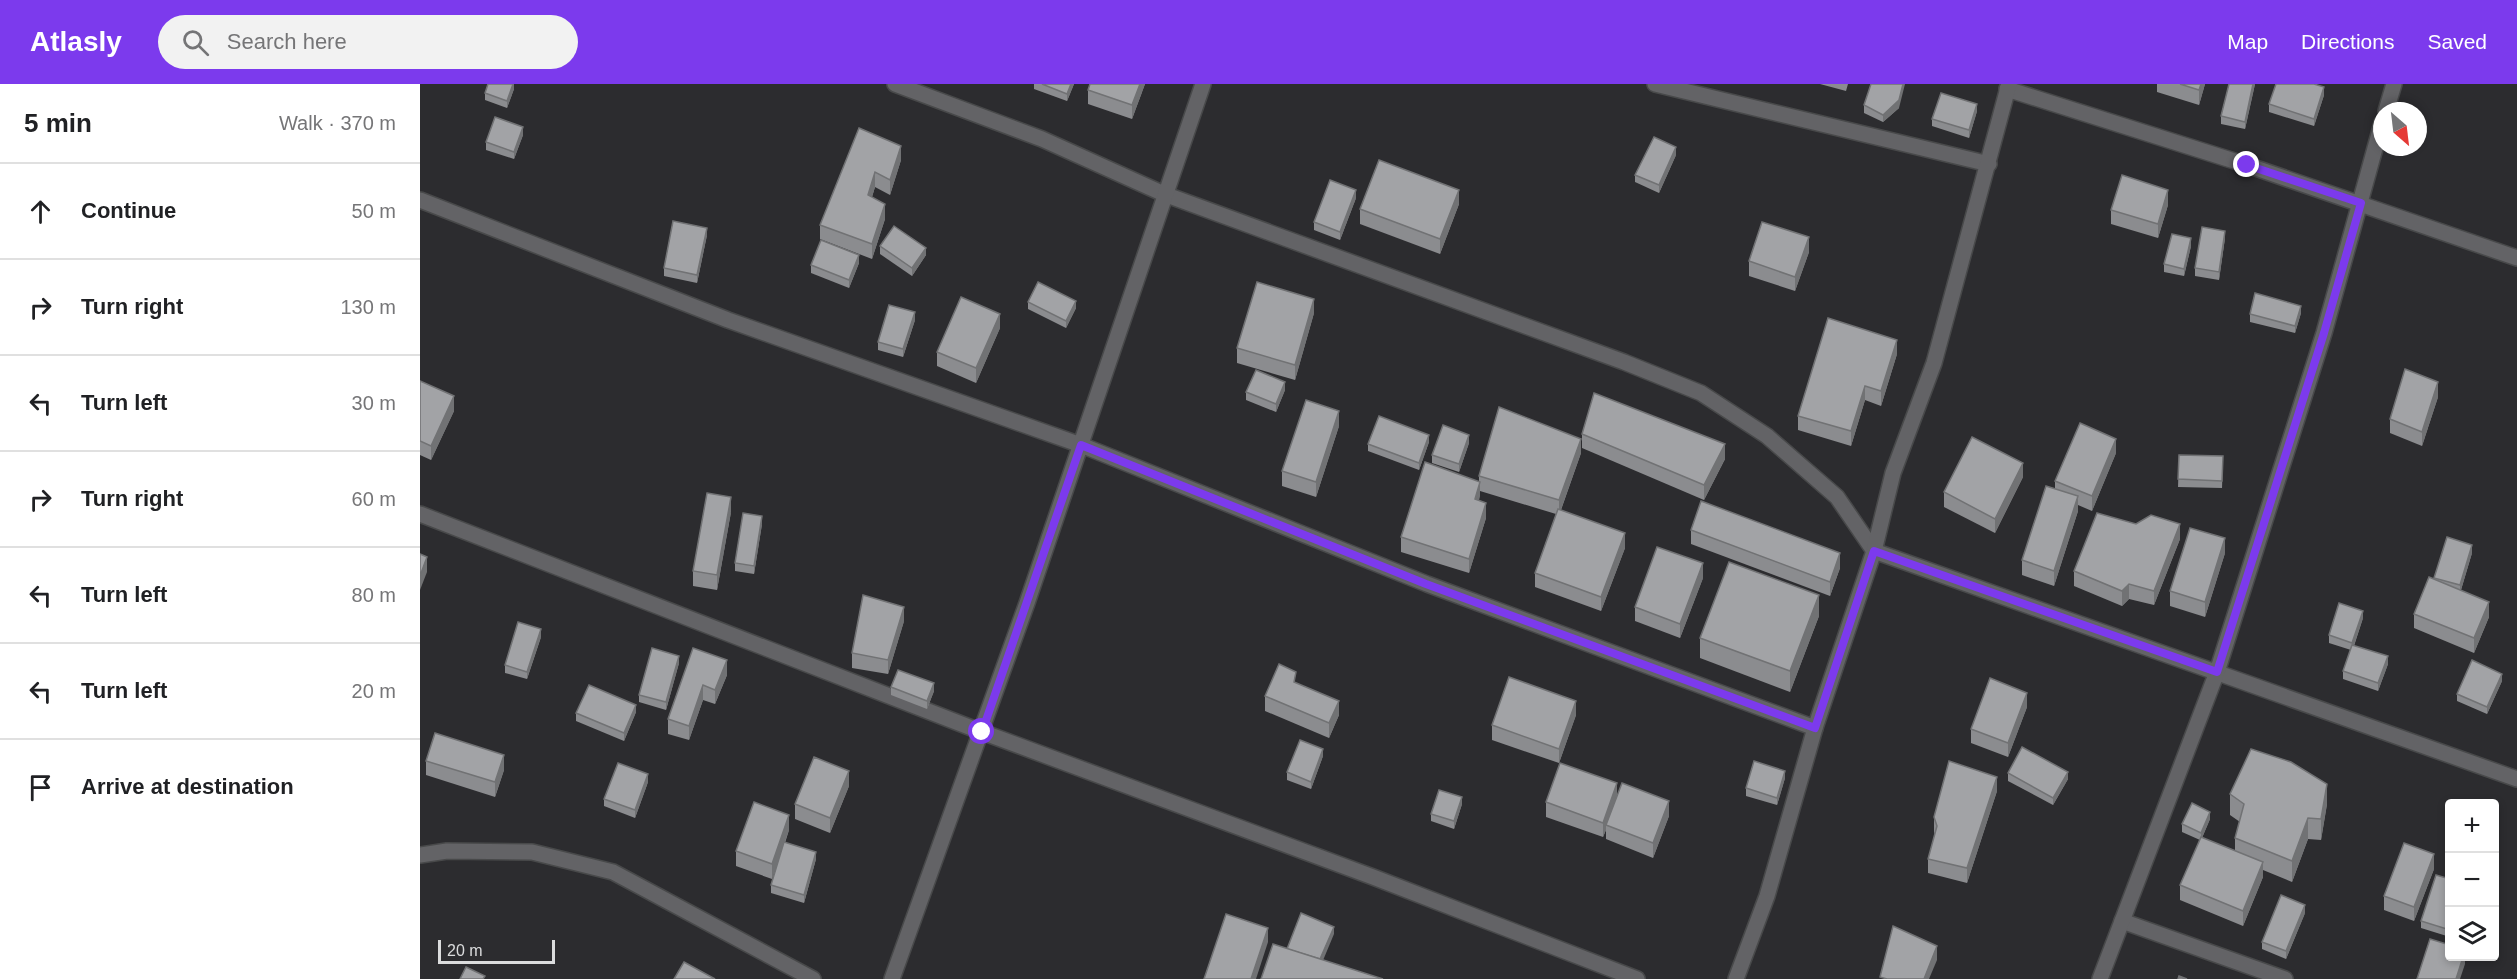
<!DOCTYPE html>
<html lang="en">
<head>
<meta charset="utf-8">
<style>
  body { margin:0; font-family:Arial,sans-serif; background:#f2f2f2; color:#202124 }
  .controls { position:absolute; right:18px; bottom:18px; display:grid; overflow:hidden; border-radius:6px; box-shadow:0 3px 9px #0003 }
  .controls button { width:54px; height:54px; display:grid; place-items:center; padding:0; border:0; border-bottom:2px solid #e0e0e0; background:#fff; color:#202124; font:30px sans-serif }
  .compass { position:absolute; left:1953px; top:18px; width:54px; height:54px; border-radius:50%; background:#fff; box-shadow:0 3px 9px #0003; rotate:152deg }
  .scale { position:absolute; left:18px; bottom:15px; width:117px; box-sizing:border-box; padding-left:6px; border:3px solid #dbdcdd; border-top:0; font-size:16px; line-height:21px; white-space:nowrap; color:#dbdcdd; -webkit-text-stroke:4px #2c2c2f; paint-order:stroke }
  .stop { position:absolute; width:18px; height:18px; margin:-14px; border:4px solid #7c3aed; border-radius:50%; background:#fff }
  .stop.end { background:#7c3aed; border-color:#fff; box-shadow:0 2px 6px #0008 }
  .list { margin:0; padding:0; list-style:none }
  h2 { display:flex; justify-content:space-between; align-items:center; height:78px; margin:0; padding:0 24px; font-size:26px }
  h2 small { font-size:20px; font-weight:400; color:#757577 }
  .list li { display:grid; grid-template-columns:39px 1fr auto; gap:18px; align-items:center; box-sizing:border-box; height:96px; padding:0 24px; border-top:2px solid #e0e0e0 }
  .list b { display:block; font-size:22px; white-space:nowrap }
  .list em { font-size:20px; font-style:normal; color:#757577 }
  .icon { flex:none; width:33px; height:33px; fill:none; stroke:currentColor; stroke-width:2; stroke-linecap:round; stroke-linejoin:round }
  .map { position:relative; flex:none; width:2097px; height:895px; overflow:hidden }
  header { display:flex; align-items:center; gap:36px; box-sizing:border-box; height:84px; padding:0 30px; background:#7c3aed; color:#fff }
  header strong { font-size:28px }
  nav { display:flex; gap:33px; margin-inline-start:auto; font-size:21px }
  .search { width:420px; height:54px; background:#f2f2f2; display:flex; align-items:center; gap:15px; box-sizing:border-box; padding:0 21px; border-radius:33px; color:#757577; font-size:22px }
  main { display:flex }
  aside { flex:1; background:#fff }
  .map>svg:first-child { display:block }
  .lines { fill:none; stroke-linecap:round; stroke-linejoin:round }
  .street-casing { stroke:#48494a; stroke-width:18 }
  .street { stroke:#636366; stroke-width:15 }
  .wall { fill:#8b8c8f }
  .shaded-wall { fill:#717274 }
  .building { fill:#a2a3a6; stroke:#717274; stroke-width:1.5 }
  .route { stroke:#7c3aed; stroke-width:8 }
</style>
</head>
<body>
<header>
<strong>Atlasly</strong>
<div class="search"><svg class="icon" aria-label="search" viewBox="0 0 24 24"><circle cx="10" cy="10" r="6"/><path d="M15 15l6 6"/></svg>Search here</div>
<nav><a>Map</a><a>Directions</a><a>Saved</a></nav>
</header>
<main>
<aside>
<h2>5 min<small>Walk · 370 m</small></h2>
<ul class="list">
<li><svg class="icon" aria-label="ahead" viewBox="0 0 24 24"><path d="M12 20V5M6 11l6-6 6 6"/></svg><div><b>Continue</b></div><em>50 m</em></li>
<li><svg class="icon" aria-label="right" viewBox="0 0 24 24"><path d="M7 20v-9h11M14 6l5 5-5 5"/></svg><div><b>Turn right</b></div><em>130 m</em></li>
<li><svg class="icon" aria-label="left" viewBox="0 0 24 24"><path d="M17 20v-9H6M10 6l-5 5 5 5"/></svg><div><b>Turn left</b></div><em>30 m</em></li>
<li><svg class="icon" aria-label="right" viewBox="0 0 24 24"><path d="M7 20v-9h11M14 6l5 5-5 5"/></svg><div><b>Turn right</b></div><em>60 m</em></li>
<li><svg class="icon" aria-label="left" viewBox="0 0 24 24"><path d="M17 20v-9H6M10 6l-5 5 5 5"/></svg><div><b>Turn left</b></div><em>80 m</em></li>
<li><svg class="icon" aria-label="left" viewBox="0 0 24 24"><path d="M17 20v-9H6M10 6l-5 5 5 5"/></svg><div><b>Turn left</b></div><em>20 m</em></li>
<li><svg class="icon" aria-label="arrive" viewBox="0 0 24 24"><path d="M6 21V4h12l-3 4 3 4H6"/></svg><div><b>Arrive at destination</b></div></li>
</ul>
</aside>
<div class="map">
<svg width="2097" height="895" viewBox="0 0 2097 895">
  <rect width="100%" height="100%" fill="#2c2c2f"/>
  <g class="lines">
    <defs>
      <g id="street">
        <path d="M475 0 622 55 744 110 1204 278 1281 309 1347 352 1417 413 1454 467 2097 695"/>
        <path d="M1235 0 1569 80"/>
        <path d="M1587 5 1827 81 2097 174"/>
        <path d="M1966 27 1974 0"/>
        <path d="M0 116 308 236 661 361 1007 500 1395 644"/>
        <path d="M0 430 562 648 953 793 1217 895"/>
        <path d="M0 771 27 767 112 768 193 788 393 895"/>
        <path d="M1702 837 1865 895"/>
        <path d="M472 895 607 519 783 0"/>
        <path d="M1316 895 1347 812 1395 644 1454 467 1473 389 1514 279 1589 0"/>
        <path d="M1680 895 1797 588 1904 249 1962 39"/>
      </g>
    </defs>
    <!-- street casing -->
    <use href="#street" class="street-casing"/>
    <!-- street -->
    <use href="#street" class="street"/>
  </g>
  <!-- wall -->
  <g class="wall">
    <path d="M94 0V5L87 24 65 16V9Z"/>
    <path d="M614 0H654L647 17 614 5Z"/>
    <path d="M670 0H725L712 35 668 20V6Z"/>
    <path d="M1400 0H1428L1426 7Z"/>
    <path d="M1737 0H1785L1779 21 1737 8Z"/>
    <path d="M1835 0 1825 45 1801 40V32Z"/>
    <path d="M1904 11 1894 42 1849 28V20Z"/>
    <path d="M1444 21 1479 24 1463 38 1444 29Z"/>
    <path d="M1557 27 1549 54 1512 42V35Z"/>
    <path d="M439 44 481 76 470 111 455 103 452 113 465 135 452 175 400 155V141Z"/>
    <path d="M103 51 94 75 66 66V58Z"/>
    <path d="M1256 71 1239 109 1215 98V91Z"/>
    <path d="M936 114 920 156 894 146V138Z"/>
    <path d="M1039 120 1020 170 940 140V125Z"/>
    <path d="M1748 121 1738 154 1691 140V126Z"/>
    <path d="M287 151 277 199 244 192V184Z"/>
    <path d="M1805 154 1799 196 1775 192V184Z"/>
    <path d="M460 162 506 171 492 192 460 170Z"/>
    <path d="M1771 162 1764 192 1744 188V180Z"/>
    <path d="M1389 168 1375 207 1329 192V177Z"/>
    <path d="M439 179 429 204 391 189V181Z"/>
    <path d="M608 218 656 224 646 244 608 225Z"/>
    <path d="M894 229 875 296 817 279V264Z"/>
    <path d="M1881 229 1875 249 1830 238V230Z"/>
    <path d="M495 236 483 273 458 266V258Z"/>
    <path d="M580 244 556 299 517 282V268Z"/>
    <path d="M1477 270 1461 322 1445 316 1431 362 1378 346V332Z"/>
    <path d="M0 297 34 327 11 376 0 371Z"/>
    <path d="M865 306 856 328 826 316V308Z"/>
    <path d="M2018 313 2002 362 1970 349V335Z"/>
    <path d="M919 342 896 413 862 402V387Z"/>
    <path d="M1162 350 1305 375 1284 416 1162 364Z"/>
    <path d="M1009 358 999 386 948 367V360Z"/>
    <path d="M1049 359 1039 388 1012 379V371Z"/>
    <path d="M1161 369 1141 426 1205 464 1181 527 1115 503V489L1136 430 1060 407 1059 416 1066 434 1049 489 981 468V453L1059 398V392Z"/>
    <path d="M1696 369 1672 427 1658 421V427L1634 502 1602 491V476L1635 405V397Z"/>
    <path d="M1759 371 1803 372 1802 404 1758 403Z"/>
    <path d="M1603 393 1575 449 1524 423V408Z"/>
    <path d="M311 428 297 506 273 502V487Z"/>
    <path d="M342 440 334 490 315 487V479Z"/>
    <path d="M1271 446 1420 484 1410 512 1271 460Z"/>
    <path d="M1760 455 1734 521 1709 515 1702 522 1654 502V487Z"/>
    <path d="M1805 469 1785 533 1750 522V507Z"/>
    <path d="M2052 469 2041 506 2069 533 2054 569 1994 544V530L2014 495V494Z"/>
    <path d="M1283 494 1260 554 1215 537V523Z"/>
    <path d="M1399 532 1370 608 1280 574V554Z"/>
    <path d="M1943 534 1934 562 1968 580 1958 607 1923 595V587L1931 566 1909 559V551Z"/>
    <path d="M484 537 468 590 432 584V569Z"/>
    <path d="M121 553 107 595 85 589V581Z"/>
    <path d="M273 564 307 591 295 620 283 616 269 656 248 650V635Z"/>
    <path d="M259 579 246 626 219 618V611Z"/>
    <path d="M2082 597 2067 630 2037 617V610Z"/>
    <path d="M876 599 919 631 909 654 845 627V612Z"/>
    <path d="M471 603 514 607 507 625 471 611Z"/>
    <path d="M1607 623 1588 673 1551 659V645Z"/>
    <path d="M216 628 204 657 156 637V629Z"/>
    <path d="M1156 631 1139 679 1072 656V641Z"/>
    <path d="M903 672 891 705 867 696V688Z"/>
    <path d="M6 677 84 686 75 713 6 691Z"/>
    <path d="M1588 689 1648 695 1633 721 1588 697Z"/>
    <path d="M1365 694 1357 721 1326 712V704Z"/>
    <path d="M228 698 215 734 184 722V715Z"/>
    <path d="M429 702 410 749 375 735V720Z"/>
    <path d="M1577 707 1547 799 1508 789V775L1515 751 1514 748V733Z"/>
    <path d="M1810 710 1907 720 1901 756 1888 755 1872 798 1843 786V793L1823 842 1760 816V801L1780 756 1762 748V740L1790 735 1782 754 1815 767V754L1820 738 1810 731Z"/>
    <path d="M1197 712 1249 732 1233 774 1186 755V746L1183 753 1126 733V718Z"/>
    <path d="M1042 720 1034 745 1011 737V730Z"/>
    <path d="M369 746 365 759 396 775 384 819 351 809V801L358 776 352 795 316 782V767Z"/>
    <path d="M2014 785 1994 837 1964 826V812Z"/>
    <path d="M2030 795V853L2001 844V837Z"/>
    <path d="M1885 829 1866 875 1842 865V858Z"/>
  </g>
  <!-- shaded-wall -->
  <g class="shaded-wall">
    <path d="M93 0H94V5L87 24V17Z"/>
    <path d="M651 0H654L647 17V10Z"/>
    <path d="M720 0H725L712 35V21Z"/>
    <path d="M1483 0H1485L1479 24 1463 38V31Z"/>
    <path d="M1781 0H1785L1779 21V6Z"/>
    <path d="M1833 0H1835L1825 45V38Z"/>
    <path d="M1904 3V11L1894 42V35Z"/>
    <path d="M1557 20V27L1549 54V46Z"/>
    <path d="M103 43V51L94 75V68Z"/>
    <path d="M481 62V76L470 111V96Z"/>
    <path d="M1256 63V71L1239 109V101Z"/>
    <path d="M455 88V103L448 126V111Z"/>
    <path d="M936 106V114L920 156V148Z"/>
    <path d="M1039 106V120L1020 170V155Z"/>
    <path d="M1748 106V121L1738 154V140Z"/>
    <path d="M465 120V135L452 175V160Z"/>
    <path d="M287 144V151L277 199V191Z"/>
    <path d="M1805 147V154L1799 196V188Z"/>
    <path d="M1389 153V168L1375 207V193Z"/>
    <path d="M1771 154V162L1764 192V185Z"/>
    <path d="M506 164V171L492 192V184Z"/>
    <path d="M439 171V179L429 204V196Z"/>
    <path d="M894 215V229L875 296V281Z"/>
    <path d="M656 217V224L646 244V237Z"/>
    <path d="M1881 222V229L1875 249V242Z"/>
    <path d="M495 228V236L483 273V265Z"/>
    <path d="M580 230V244L556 299V284Z"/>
    <path d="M1477 256V270L1461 322V307Z"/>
    <path d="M865 298V306L856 328V320Z"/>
    <path d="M2018 298V313L2002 362V348Z"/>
    <path d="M1445 302V316L1431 362V347Z"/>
    <path d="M34 312V327L11 376V362Z"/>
    <path d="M919 327V342L896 413V398Z"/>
    <path d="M1009 351V358L999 386V379Z"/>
    <path d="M1049 351V359L1039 388V380Z"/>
    <path d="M1161 355V369L1139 431V416Z"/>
    <path d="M1696 355V369L1672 427V412Z"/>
    <path d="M1305 360V375L1284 416V401Z"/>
    <path d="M1603 379V393L1575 449V435Z"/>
    <path d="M1060 398V412L1055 430V415Z"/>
    <path d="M1658 412V427L1634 502V487Z"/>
    <path d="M311 413V428L297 506V491Z"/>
    <path d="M1066 419V434L1049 489V475Z"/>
    <path d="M342 432V440L334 490V482Z"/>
    <path d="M1760 440V455L1734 521V507Z"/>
    <path d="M1205 449V464L1181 527V513Z"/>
    <path d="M1805 454V469L1785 533V518Z"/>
    <path d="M2052 461V469L2040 509V501Z"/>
    <path d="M1420 469V484L1410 512V498Z"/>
    <path d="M7 473V488L0 506V492Z"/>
    <path d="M1283 479V494L1260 554V540Z"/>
    <path d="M1709 500V515L1702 522V507Z"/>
    <path d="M1399 511V532L1370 608V587Z"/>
    <path d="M2069 518V533L2054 569V554Z"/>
    <path d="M484 523V537L468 590V576Z"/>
    <path d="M1943 527V534L1932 567V559Z"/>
    <path d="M121 545V553L107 595V588Z"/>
    <path d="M259 572V579L246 626V618Z"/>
    <path d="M1968 572V580L1958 607V599Z"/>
    <path d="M307 576V591L295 620V606Z"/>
    <path d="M2082 590V597L2067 630V623Z"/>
    <path d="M514 599V607L507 625V617Z"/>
    <path d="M283 601V616L269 656V642Z"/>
    <path d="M1607 609V623L1588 673V659Z"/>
    <path d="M919 617V631L909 654V639Z"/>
    <path d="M1156 617V631L1139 679V665Z"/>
    <path d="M216 621V628L204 657V649Z"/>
    <path d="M903 665V672L891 705V698Z"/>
    <path d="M84 671V686L75 713V698Z"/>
    <path d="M429 687V702L410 749V734Z"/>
    <path d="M1365 687V694L1357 721V714Z"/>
    <path d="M1648 688V695L1633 721V714Z"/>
    <path d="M228 690V698L215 734V726Z"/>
    <path d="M1577 693V707L1547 799V784Z"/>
    <path d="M1197 699V714L1186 741V746L1183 753V739Z"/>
    <path d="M1907 700V720L1901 756V735Z"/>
    <path d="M1042 713V720L1034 745V737Z"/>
    <path d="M1249 717V732L1233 774V759Z"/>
    <path d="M1790 728V735L1781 756V749Z"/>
    <path d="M369 731V746L352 795V780Z"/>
    <path d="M1888 734V755L1872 798V777Z"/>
    <path d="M396 768V775L384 819V811Z"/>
    <path d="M2014 770V785L1994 837V823Z"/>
    <path d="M1843 778V793L1823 842V827Z"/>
    <path d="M1885 821V829L1866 875V867Z"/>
    <path d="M914 843V850L899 886V878Z"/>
    <path d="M848 844V858L836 895H831Z"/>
    <path d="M1517 862V876L1509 895H1504Z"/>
    <path d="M2043 873H2045V880L2040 895H2036Z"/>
  </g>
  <!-- building -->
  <g class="building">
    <path d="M68 0H93L87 17 65 9Z"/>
    <path d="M622 0H651L647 10Z"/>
    <path d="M670 0H720L712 21 668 6Z"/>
    <path d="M1451 0H1483L1479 16 1463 31 1444 21Z"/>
    <path d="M1760 0H1781L1779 6Z"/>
    <path d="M1809 0H1833L1825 38 1801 32Z"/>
    <path d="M1856 0H1894L1904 3 1894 35 1849 20Z"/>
    <path d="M1521 9 1557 20 1549 46 1512 35Z"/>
    <path d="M75 33 103 43 94 68 66 58Z"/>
    <path d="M439 44 481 62 470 96 455 88 448 111 465 120 452 160 400 141Z"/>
    <path d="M1234 53 1256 63 1239 101 1215 91Z"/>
    <path d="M959 76 1039 106 1020 155 940 125Z"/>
    <path d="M1702 91 1748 106 1738 140 1691 126Z"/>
    <path d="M910 96 936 106 920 148 894 138Z"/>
    <path d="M253 137 287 144 277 191 244 184Z"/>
    <path d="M1342 138 1389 153 1375 193 1329 177Z"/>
    <path d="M474 142 506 164 492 184 460 162Z"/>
    <path d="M1782 143 1805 147 1799 188 1775 184Z"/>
    <path d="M1752 150 1771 154 1764 185 1744 180Z"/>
    <path d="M401 156 439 171 429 196 391 181Z"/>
    <path d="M618 198 656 217 646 237 608 218Z"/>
    <path d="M837 198 894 215 875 281 817 264Z"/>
    <path d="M1835 209 1881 222 1875 242 1830 230Z"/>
    <path d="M541 213 580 230 556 284 517 268Z"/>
    <path d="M469 221 495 228 483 265 458 258Z"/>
    <path d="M1408 234 1477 256 1461 307 1445 302 1431 347 1378 332Z"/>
    <path d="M1985 285 2018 298 2002 348 1970 335Z"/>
    <path d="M836 286 865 298 856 320 826 308Z"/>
    <path d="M0 297 34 312 11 362 0 357Z"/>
    <path d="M1174 309 1305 360 1284 401 1162 350Z"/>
    <path d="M886 316 919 327 896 398 862 387Z"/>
    <path d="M1079 323 1161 355 1139 416 1059 392Z"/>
    <path d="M959 332 1009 351 999 379 948 360Z"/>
    <path d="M1660 339 1696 355 1672 412 1635 397Z"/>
    <path d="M1023 341 1049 351 1039 380 1012 371Z"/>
    <path d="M1552 353 1603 379 1575 435 1524 408Z"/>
    <path d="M1759 371 1803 372 1802 397 1758 395Z"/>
    <path d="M1005 378 1060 398 1055 415 1066 419 1049 475 981 453Z"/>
    <path d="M1626 402 1658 412 1634 487 1602 476Z"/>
    <path d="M287 409 311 413 297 491 273 487Z"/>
    <path d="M1281 417 1420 469 1410 498 1271 446Z"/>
    <path d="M1138 425 1205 449 1181 513 1115 489Z"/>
    <path d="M323 429 342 432 334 482 315 479Z"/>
    <path d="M1677 429 1716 440 1731 431 1760 440 1734 507 1709 500 1702 507 1654 487Z"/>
    <path d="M1770 444 1805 454 1785 518 1750 507Z"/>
    <path d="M2027 453 2052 461 2040 501 2014 494Z"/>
    <path d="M1237 463 1283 479 1260 540 1215 523Z"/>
    <path d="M0 470 7 473 0 492Z"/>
    <path d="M1309 478 1399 511 1370 587 1280 554Z"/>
    <path d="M2009 493 2069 518 2054 554 1994 530Z"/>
    <path d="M443 511 484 523 468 576 432 569Z"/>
    <path d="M1919 519 1943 527 1932 559 1909 551Z"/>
    <path d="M98 538 121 545 107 588 85 581Z"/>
    <path d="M1932 561 1968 572 1958 599 1923 587Z"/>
    <path d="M232 564 259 572 246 618 219 611Z"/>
    <path d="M273 564 307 576 295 606 283 601 269 642 248 635Z"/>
    <path d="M2052 576 2082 590 2067 623 2037 610Z"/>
    <path d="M859 580 876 588 874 598 919 617 909 639 845 612Z"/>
    <path d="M478 586 514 599 507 617 471 603Z"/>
    <path d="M1089 593 1156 617 1139 665 1072 641Z"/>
    <path d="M1570 594 1607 609 1588 659 1551 645Z"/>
    <path d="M169 601 216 621 204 649 156 629Z"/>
    <path d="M15 649 84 671 75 698 6 677Z"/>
    <path d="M880 656 903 665 891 698 867 688Z"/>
    <path d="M1602 663 1648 688 1633 714 1588 689Z"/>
    <path d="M1831 665 1871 678 1907 700 1901 735 1888 734 1872 777 1815 754 1824 720 1810 710Z"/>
    <path d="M394 673 429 687 410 734 375 720Z"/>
    <path d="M1334 677 1365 687 1357 714 1326 704Z"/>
    <path d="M1529 677 1577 693 1547 784 1508 775 1517 742 1514 733Z"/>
    <path d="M198 679 228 690 215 726 184 715Z"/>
    <path d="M1140 679 1197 699 1183 739 1126 718Z"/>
    <path d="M1202 699 1249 717 1233 759 1186 741Z"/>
    <path d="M1019 706 1042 713 1034 737 1011 730Z"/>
    <path d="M334 718 369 731 352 780 316 767Z"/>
    <path d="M1772 719 1790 728 1781 749 1762 740Z"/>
    <path d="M1781 753 1843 778 1823 827 1760 801Z"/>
    <path d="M364 758 396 768 384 811 351 801Z"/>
    <path d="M1984 759 2014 770 1994 823 1964 812Z"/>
    <path d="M2016 791 2030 795V846L2001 837Z"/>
    <path d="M1861 811 1885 821 1866 867 1842 858Z"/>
    <path d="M881 829 914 843 900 875 867 865Z"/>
    <path d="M806 830 848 844 831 895H784Z"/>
    <path d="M1473 842 1517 862 1504 895H1467L1460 893Z"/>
    <path d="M2010 855 2030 861V873H2043L2036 895H1997Z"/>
    <path d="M853 860 963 895H841Z"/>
    <path d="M264 878 295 895H254Z"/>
    <path d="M46 883 65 892 63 895H40Z"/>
    <path d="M1759 892 1767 895H1758Z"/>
  </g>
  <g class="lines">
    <!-- route -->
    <path class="route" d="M562 648 661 361 1006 500 1395 644 1454 467 1797 588 1904 249 1941 119 1827 81"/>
  </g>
</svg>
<div class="controls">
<button>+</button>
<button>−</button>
<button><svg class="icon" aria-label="layers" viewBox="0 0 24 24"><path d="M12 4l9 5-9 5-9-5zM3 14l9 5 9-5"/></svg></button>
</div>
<svg class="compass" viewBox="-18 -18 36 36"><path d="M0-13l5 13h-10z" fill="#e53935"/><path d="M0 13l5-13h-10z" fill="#757577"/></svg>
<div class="scale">20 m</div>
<div class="stop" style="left:562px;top:648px"></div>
<div class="stop end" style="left:1827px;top:81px"></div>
</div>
</main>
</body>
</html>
